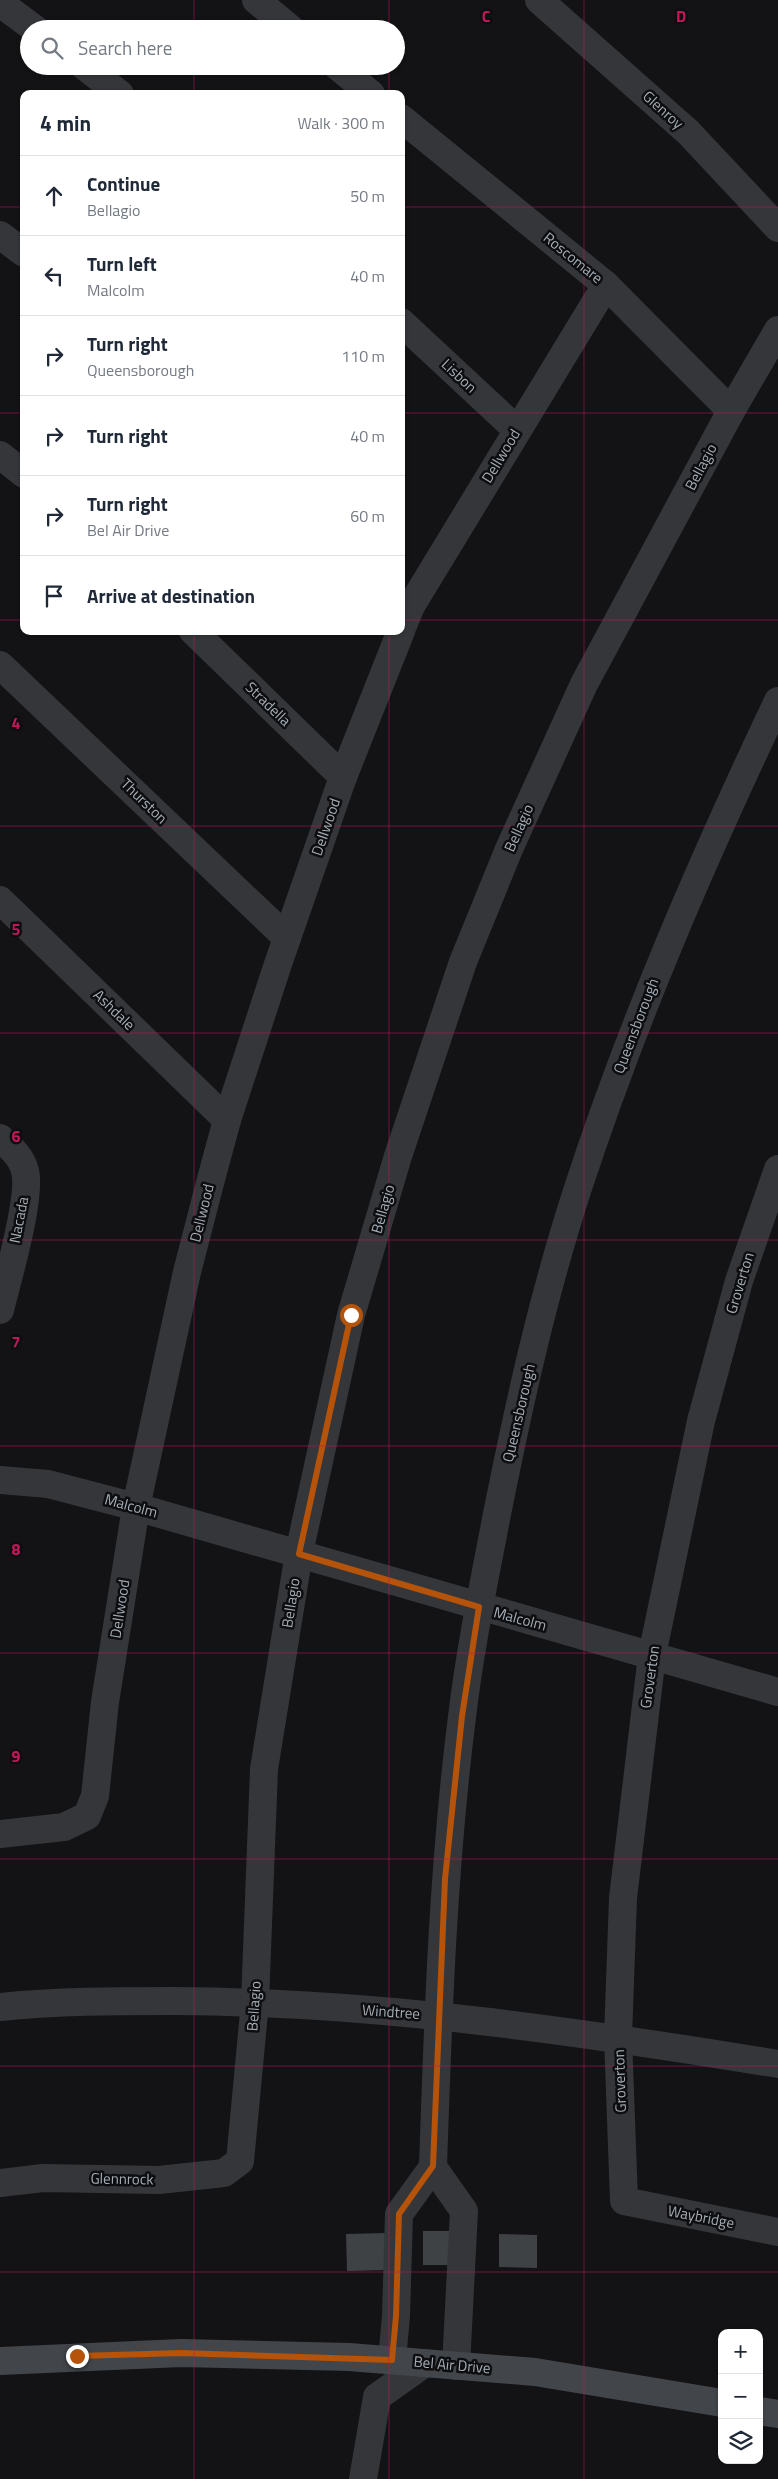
<!DOCTYPE html>
<html lang="en">
<head>
<meta charset="utf-8">
<style>
  body { margin:0; font-family:"Titillium Web",sans-serif; background:#f2f2f3; color:#1f2937 }
  .controls { position:absolute; right:15px; bottom:15px; display:grid; overflow:hidden; border-radius:10px; box-shadow:0 1px 4px #0004 }
  .controls button { width:45px; height:45px; display:grid; place-items:center; padding:0; border:0; border-bottom:1px solid #e0e1e3; background:#fff; color:#1f2937; font:25px sans-serif }
  .stop { position:absolute; width:15px; height:15px; margin:-11px; border:4px solid #b45309; border-radius:50%; background:#fff }
  .stop.end { background:#b45309; border-color:#fff; box-shadow:0 1px 5px #0008 }
  .list { margin:0; padding:0; list-style:none }
  h2 { display:flex; justify-content:space-between; align-items:center; height:65px; margin:0; padding:0 20px; font-size:21px }
  h2 small { font-size:16px; font-weight:400; color:#747a83 }
  .list li { display:grid; grid-template-columns:32px 1fr auto; gap:15px; align-items:center; box-sizing:border-box; height:80px; padding:0 20px; border-top:1px solid #e0e1e3 }
  .list b { display:block; font-size:19px; white-space:nowrap }
  .list p { margin:0; font-size:16px; white-space:nowrap; color:#747a83 }
  .list em { font-size:16px; font-style:normal; color:#747a83 }
  .icon { flex:none; width:28px; height:28px; fill:none; stroke:currentColor; stroke-width:2; stroke-linecap:round; stroke-linejoin:round }
  .map { position:relative; flex:none; width:778px; height:2479px; overflow:hidden }
  .search { position:absolute; background:#fff; box-shadow:0 1px 4px #0004; left:20px; top:20px; width:385px; height:55px; display:flex; align-items:center; gap:12px; box-sizing:border-box; padding:0 18px; border-radius:28px; color:#747a83; font-size:19px }
  .panel { position:absolute; background:#fff; box-shadow:0 1px 4px #0004; left:20px; top:90px; width:385px; height:545px; border-radius:10px }
  .map>svg:first-child { display:block }
  .building { fill:#3f4245 }
  .lines { fill:none; stroke-linecap:round; stroke-linejoin:round }
  .street { stroke:#34363a; stroke-width:28 }
  .secondary { stroke:#42464a; stroke-width:28 }
  .route { stroke:#b45309; stroke-width:6 }
  .grid { fill:none; stroke:#c2185b; stroke-width:1; stroke-opacity:0.55 }
  .labels { text-anchor:middle; stroke-width:5; stroke-linejoin:round; paint-order:stroke }
  .street-label { font-size:15px; fill:#a4adb6; stroke:#0e0e10 }
  .grid-label { font-size:16px; text-anchor:middle; font-weight:bold; fill:#c2185b; stroke:#0e0e10; stroke-width:5; stroke-linejoin:round; paint-order:stroke }
</style>
</head>
<body>
<div class="map">
<svg width="778" height="2479" viewBox="0 0 778 2479">
  <rect width="100%" height="100%" fill="#131315"/>
  <!-- building -->
  <g class="building">
    <rect x="423" y="2231" width="34" height="34"/>
    <path d="M385 2233 386 2270 347 2271 346 2234Z"/>
    <path d="M499 2234 537 2235V2268L499 2267Z"/>
  </g>
  <g class="lines">
    <!-- street -->
    <g class="street">
      <path d="M256 0 291 29"/>
      <path d="M539 0 688 132 778 228"/>
      <path d="M0 3 35 29"/>
      <path d="M84 66 120 94"/>
      <path d="M337 66 371 94"/>
      <path d="M401 118 606 285 731 411"/>
      <path d="M0 235 24 253"/>
      <path d="M401 322 517 430"/>
      <path d="M0 455 24 474"/>
      <path d="M401 630 411 606 606 285"/>
      <path d="M193 631 343 777"/>
      <path d="M0 665 287 938"/>
      <path d="M0 900 227 1120"/>
      <path d="M0 1138C10 1147 22 1157 25 1171 32 1196 7 1281 0 1310"/>
      <path d="M778 1169 739 1281 701 1421 652 1655 623 1898 618 2037 624 2201 778 2232"/>
      <path d="M0 1480 48 1484 136 1507 778 1692"/>
      <path d="M0 1834 64 1827 87 1816 95 1796 105 1702 136 1507 187 1272 210 1183 227 1120 278 964 343 777 401 631"/>
      <path d="M0 2007C57 2001 115 2001 173 2001 376 2002 577 2031 778 2064"/>
      <path d="M433 2167C438 2016 443 1866 462 1717 470 1649 484 1582 497 1514 519 1404 543 1295 578 1188 633 1020 702 861 778 701"/>
      <path d="M433 2167 464 2211 456 2366"/>
      <path d="M0 2183 43 2178 159 2180 224 2173 240 2161 255 2002 264 1769 299 1553 351 1315 398 1156 463 962 509 849 584 684 731 411 778 330"/>
      <path d="M392 2360 396 2316 399 2214 433 2167"/>
      <path d="M363 2479 377 2397 425 2363"/>
    </g>
    <!-- secondary -->
    <g class="secondary">
      <path d="M0 2361 181 2353 349 2357 535 2372 722 2403"/>
      <path d="M759 2411 778 2414"/>
    </g>
  </g>
  <g class="lines">
    <!-- route -->
    <path class="route" d="M77 2356 181 2353 392 2360 396 2316 399 2214 433 2166 445 1879 462 1716 479 1607 299 1554 351 1315"/>
  </g>
  <!-- grid -->
  <path class="grid" d="M194 0V29M389 0V29M584 0V2479M194 66V94M389 66V94M0 207H24M401 207H778M0 413H24M401 413H778M0 620H24M401 620H778M194 631V2479M389 631V2479M0 826H778M0 1033H778M0 1240H778M0 1446H778M0 1653H778M0 1859H778M0 2066H778M0 2272H778"/>
  <g class="labels">
    <!-- street labels -->
    <g class="street-label">
      <text transform="translate(663 110) rotate(42)" y="5">Glenroy</text>
      <text transform="translate(573 258) rotate(39)" y="5">Roscomare</text>
      <text transform="translate(459 376) rotate(43)" y="5">Lisbon</text>
      <text transform="translate(501 456) rotate(-59)" y="5">Dellwood</text>
      <text transform="translate(701 467) rotate(-62)" y="5">Bellagio</text>
      <text transform="translate(268 704) rotate(44)" y="5">Stradella</text>
      <text transform="translate(144 801) rotate(44)" y="5">Thurston</text>
      <text transform="translate(326 827) rotate(-71)" y="5">Dellwood</text>
      <text transform="translate(519 828) rotate(-66)" y="5">Bellagio</text>
      <text transform="translate(114 1010) rotate(44)" y="5">Ashdale</text>
      <text transform="translate(636 1026) rotate(-69)" y="5">Queensborough</text>
      <text transform="translate(383 1209) rotate(-74)" y="5">Bellagio</text>
      <text transform="translate(202 1213) rotate(-76)" y="5">Dellwood</text>
      <text transform="translate(19 1220) rotate(-79)" y="5">Nacada</text>
      <text transform="translate(740 1283) rotate(-73)" y="5">Groverton</text>
      <text transform="translate(519 1413) rotate(-77)" y="5">Queensborough</text>
      <text transform="translate(131 1506) rotate(15)" y="5">Malcolm</text>
      <text transform="translate(291 1603) rotate(-81)" y="5">Bellagio</text>
      <text transform="translate(120 1609) rotate(-81)" y="5">Dellwood</text>
      <text transform="translate(520 1619) rotate(15)" y="5">Malcolm</text>
      <text transform="translate(650 1677) rotate(-82)" y="5">Groverton</text>
      <text transform="translate(254 2006) rotate(-86)" y="5">Bellagio</text>
      <text transform="translate(391 2012) rotate(4)" y="5">Windtree</text>
      <text transform="translate(620 2081) rotate(-92)" y="5">Groverton</text>
      <text transform="translate(122 2179) rotate(1)" y="5">Glennrock</text>
      <text transform="translate(701 2217) rotate(11)" y="5">Waybridge</text>
      <text transform="translate(452 2365) rotate(5)" y="5">Bel Air Drive</text>
    </g>
  </g>
  <g class="grid-label">
    <text x="486" y="22">C</text>
    <text x="681" y="22">D</text>
    <text x="16" y="729">4</text>
    <text x="16" y="935">5</text>
    <text x="16" y="1142">6</text>
    <text x="16" y="1348">7</text>
    <text x="16" y="1555">8</text>
    <text x="16" y="1762">9</text>
  </g>
</svg>
<div class="controls">
<button>+</button>
<button>−</button>
<button><svg class="icon" aria-label="layers" viewBox="0 0 24 24"><path d="M12 4l9 5-9 5-9-5zM3 14l9 5 9-5"/></svg></button>
</div>
<div class="stop" style="left:351px;top:1315px"></div>
<div class="stop end" style="left:77px;top:2356px"></div>
<div class="search"><svg class="icon" aria-label="search" viewBox="0 0 24 24"><circle cx="10" cy="10" r="6"/><path d="M15 15l6 6"/></svg>Search here</div>
<section class="panel">
<h2>4 min<small>Walk · 300 m</small></h2>
<ul class="list">
<li><svg class="icon" aria-label="ahead" viewBox="0 0 24 24"><path d="M12 20V5M6 11l6-6 6 6"/></svg><div><b>Continue</b><p>Bellagio</p></div><em>50 m</em></li>
<li><svg class="icon" aria-label="left" viewBox="0 0 24 24"><path d="M17 20v-9H6M10 6l-5 5 5 5"/></svg><div><b>Turn left</b><p>Malcolm</p></div><em>40 m</em></li>
<li><svg class="icon" aria-label="right" viewBox="0 0 24 24"><path d="M7 20v-9h11M14 6l5 5-5 5"/></svg><div><b>Turn right</b><p>Queensborough</p></div><em>110 m</em></li>
<li><svg class="icon" aria-label="right" viewBox="0 0 24 24"><path d="M7 20v-9h11M14 6l5 5-5 5"/></svg><div><b>Turn right</b></div><em>40 m</em></li>
<li><svg class="icon" aria-label="right" viewBox="0 0 24 24"><path d="M7 20v-9h11M14 6l5 5-5 5"/></svg><div><b>Turn right</b><p>Bel Air Drive</p></div><em>60 m</em></li>
<li><svg class="icon" aria-label="arrive" viewBox="0 0 24 24"><path d="M6 21V4h12l-3 4 3 4H6"/></svg><div><b>Arrive at destination</b></div></li>
</ul>
</section>
</div>
</body>
</html>
